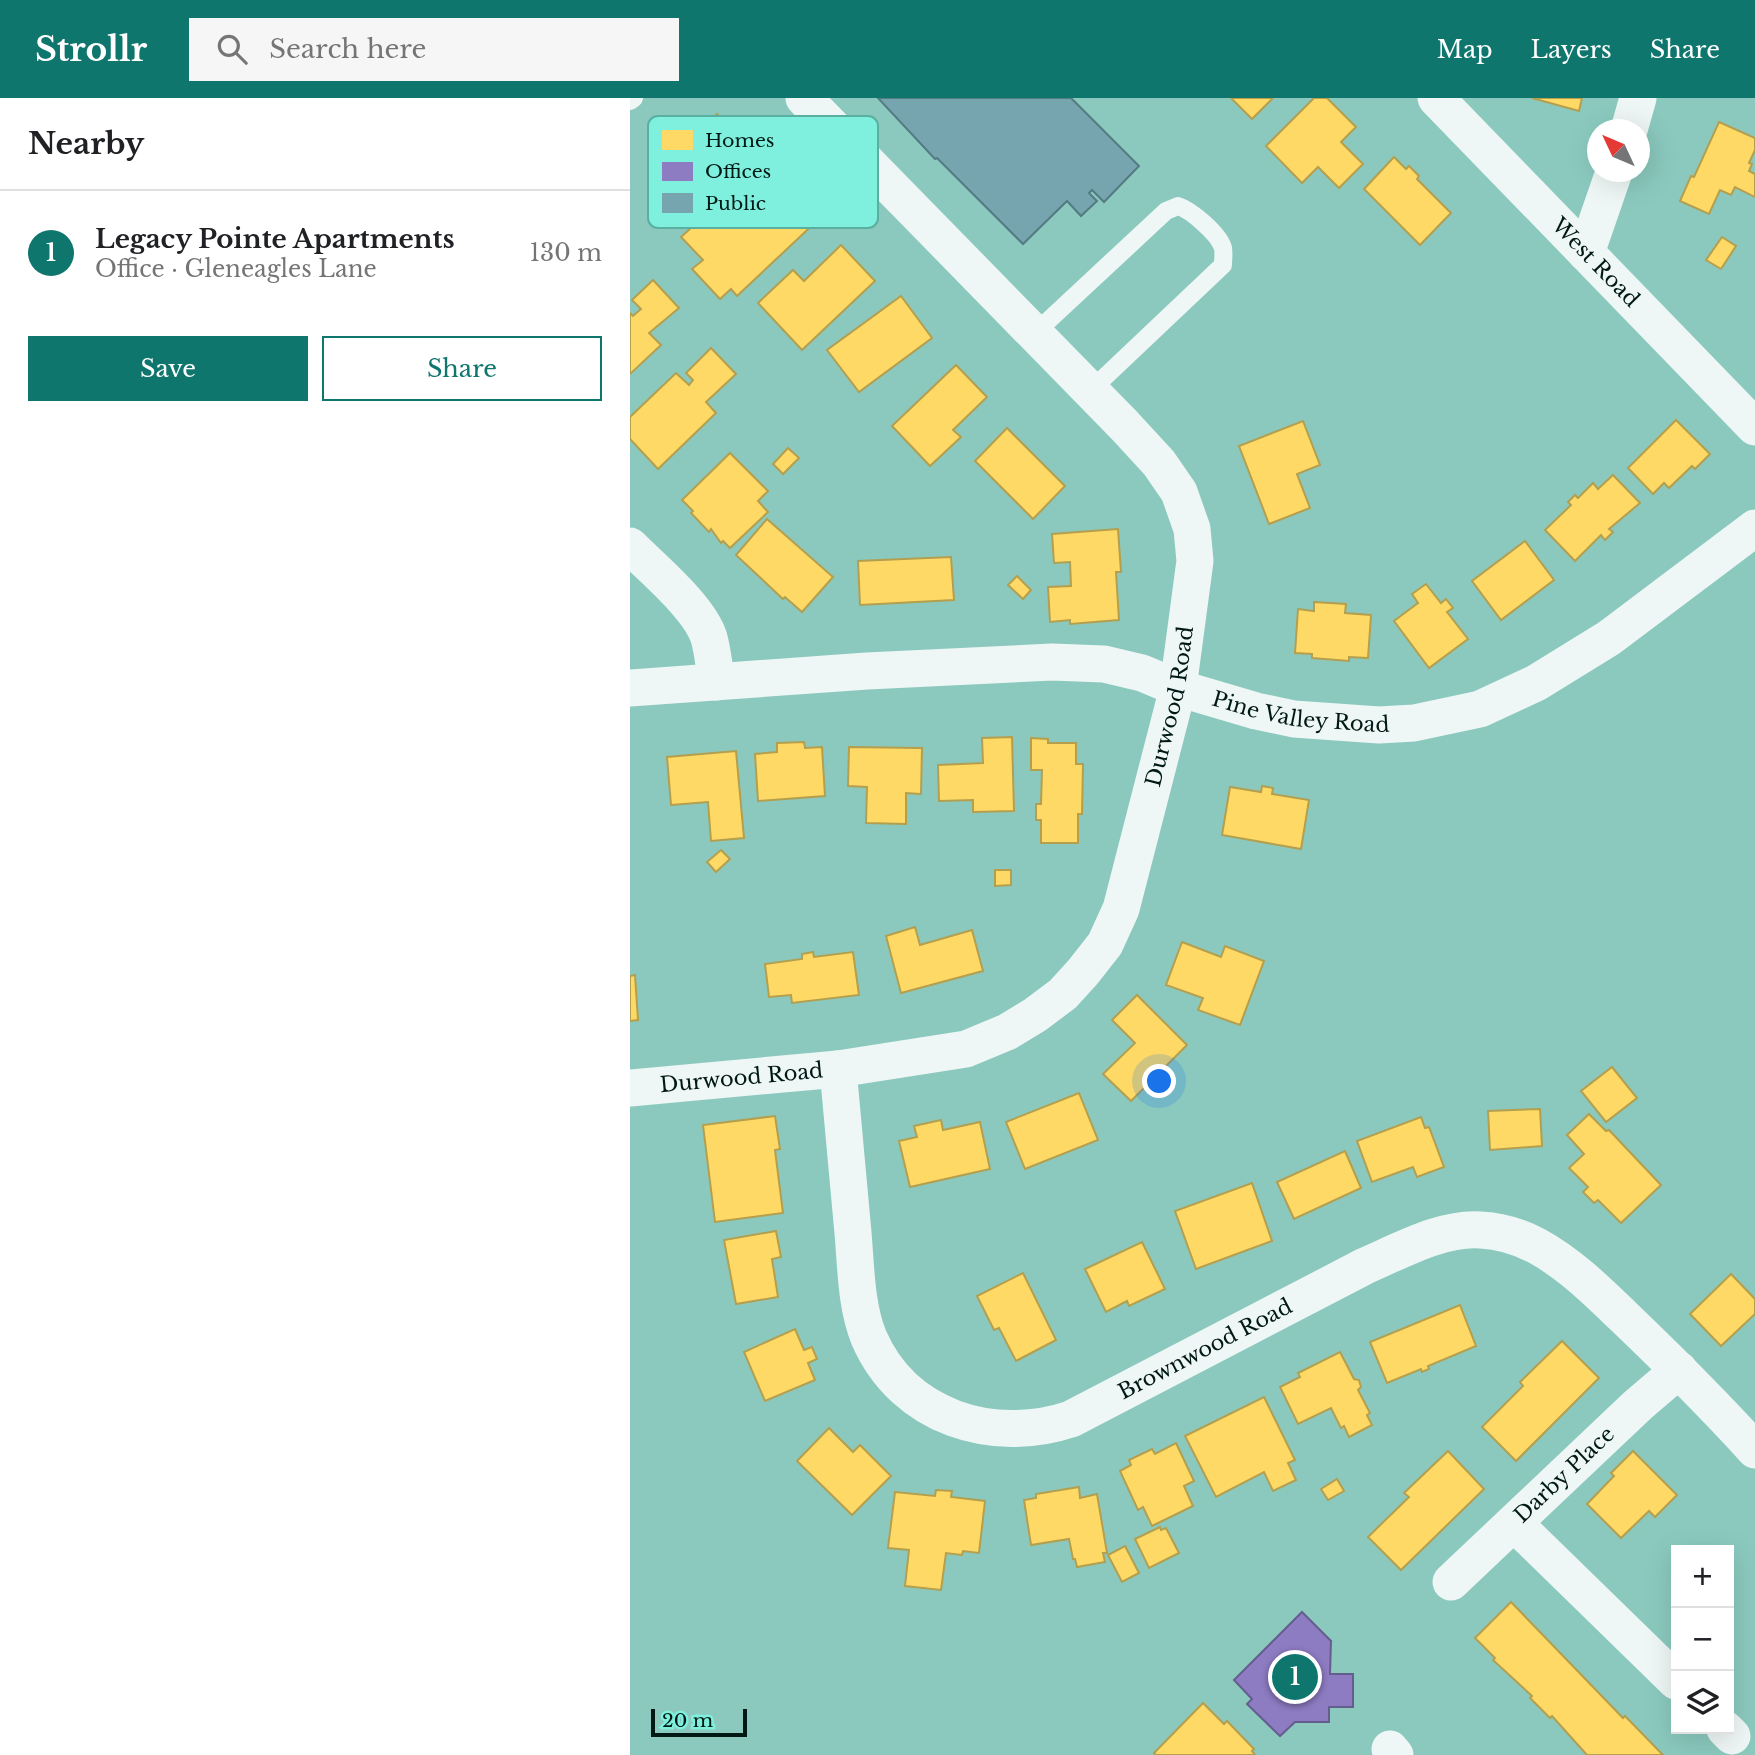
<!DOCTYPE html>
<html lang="en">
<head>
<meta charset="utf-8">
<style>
  body { margin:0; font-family:"Libre Baskerville",serif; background:#f6f6f6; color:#202124 }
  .controls { position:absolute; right:21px; bottom:21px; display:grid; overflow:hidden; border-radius:0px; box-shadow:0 7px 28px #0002 }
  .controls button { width:63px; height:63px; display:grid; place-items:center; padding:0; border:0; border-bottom:2px solid #e0e0e0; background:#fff; color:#202124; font:35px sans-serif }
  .compass { position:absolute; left:957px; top:21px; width:63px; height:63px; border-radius:50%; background:#fff; box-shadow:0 7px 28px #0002; rotate:314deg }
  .scale { position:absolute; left:21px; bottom:18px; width:96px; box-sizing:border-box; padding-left:7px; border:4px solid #011915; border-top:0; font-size:19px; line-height:24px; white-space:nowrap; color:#011915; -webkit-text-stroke:5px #7ff0dd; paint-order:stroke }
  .you { position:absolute; left:530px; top:984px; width:24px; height:24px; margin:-18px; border:5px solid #fff; border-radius:50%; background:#1a73e8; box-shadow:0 0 0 10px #1a73e833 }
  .badge { display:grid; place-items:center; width:46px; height:46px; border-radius:50%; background:#0f766e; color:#fff; font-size:23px; font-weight:700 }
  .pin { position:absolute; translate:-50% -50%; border:4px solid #fff; box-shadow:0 2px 7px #0006 }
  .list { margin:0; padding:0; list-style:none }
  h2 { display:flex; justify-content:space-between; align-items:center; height:91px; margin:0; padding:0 28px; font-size:30px }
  h2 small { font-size:23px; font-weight:400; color:#757577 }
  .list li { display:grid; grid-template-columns:46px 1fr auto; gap:21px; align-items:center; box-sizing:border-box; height:126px; padding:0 28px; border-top:2px solid #e0e0e0 }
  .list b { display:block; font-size:26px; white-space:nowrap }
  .list p { margin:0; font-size:23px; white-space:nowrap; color:#757577 }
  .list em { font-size:23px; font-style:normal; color:#757577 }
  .actions { display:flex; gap:14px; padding:21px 28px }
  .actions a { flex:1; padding:16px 0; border:2px solid #0f766e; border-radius:0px; text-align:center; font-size:24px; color:#0f766e }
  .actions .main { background:#0f766e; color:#fff }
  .icon { flex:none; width:38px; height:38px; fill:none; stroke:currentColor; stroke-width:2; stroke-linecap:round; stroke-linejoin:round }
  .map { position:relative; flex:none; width:1125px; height:1657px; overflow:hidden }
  header { display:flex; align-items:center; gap:42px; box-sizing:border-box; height:98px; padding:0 35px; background:#0f766e; color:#fff }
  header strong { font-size:33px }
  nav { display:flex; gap:38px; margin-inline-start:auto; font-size:24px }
  .search { width:490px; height:63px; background:#f6f6f6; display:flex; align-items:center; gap:18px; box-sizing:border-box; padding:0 24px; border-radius:0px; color:#757577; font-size:26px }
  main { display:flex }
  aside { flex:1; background:#fff }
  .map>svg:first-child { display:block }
  .homes { fill:#ffd966; stroke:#b39f4e; stroke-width:2 }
  .offices { fill:#8e7cc3; stroke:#645e8f; stroke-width:2 }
  .public { fill:#76a5af; stroke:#537b81; stroke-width:2 }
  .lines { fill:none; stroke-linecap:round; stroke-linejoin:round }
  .lane { stroke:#eef7f5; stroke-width:18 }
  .street { stroke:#eef7f5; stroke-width:37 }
  .labels { text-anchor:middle; stroke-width:7; stroke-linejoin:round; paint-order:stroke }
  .street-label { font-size:21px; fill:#011915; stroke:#7ff0dd }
  .key { fill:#7ff0dd; stroke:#59b0a1; stroke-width:2 }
  .key-label { font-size:19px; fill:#011915 }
</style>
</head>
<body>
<header>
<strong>Strollr</strong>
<div class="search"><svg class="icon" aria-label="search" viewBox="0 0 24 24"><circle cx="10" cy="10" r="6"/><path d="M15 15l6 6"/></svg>Search here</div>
<nav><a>Map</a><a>Layers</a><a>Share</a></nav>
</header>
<main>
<aside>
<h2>Nearby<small></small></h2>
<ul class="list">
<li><span class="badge">1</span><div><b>Legacy Pointe Apartments</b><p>Office · Gleneagles Lane</p></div><em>130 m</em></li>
</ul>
<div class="actions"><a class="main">Save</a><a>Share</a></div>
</aside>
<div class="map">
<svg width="1125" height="1657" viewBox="0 0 1125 1657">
  <rect width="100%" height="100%" fill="#8bc9be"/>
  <!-- homes -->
  <g class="homes">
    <path d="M601 0H643L622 21Z"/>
    <path d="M684 0H697L726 29 711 44 733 66 709 90 688 69 672 85 636 48Z"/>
    <path d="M902 0H952L949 13Z"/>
    <path d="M87 16 95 25 99 22 121 44 117 49 126 58 77 105 37 64Z"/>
    <path d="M1089 24 1125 40V52L1119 65 1122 66 1119 73 1125 76V99L1105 89 1101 97 1090 92 1079 116 1050 103 1061 78 1064 79Z"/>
    <path d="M764 59 776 71 779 68 789 78 787 81 821 115 790 147 734 91Z"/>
    <path d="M160 85 191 119 107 198 101 191 90 201 62 171 73 162 51 139 85 108 99 123 104 118 113 128Z"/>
    <path d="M1092 139 1106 148 1091 171 1076 162Z"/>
    <path d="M211 147 245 183 172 252 128 205 163 172 174 183Z"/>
    <path d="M23 182 49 210 19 235 31 247 0 276V215L3 218 11 211 2 202Z"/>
    <path d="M271 198 302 240 229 294 197 252Z"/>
    <path d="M81 250 106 276 76 304 86 315 28 371 0 341V319L46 275 59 287 63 282 56 275Z"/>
    <path d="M326 267 357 299 323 332 331 339 300 368 262 328Z"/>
    <path d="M1046 322 1080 356 1065 371 1062 368 1039 390 1034 385 1023 396 998 370Z"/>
    <path d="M673 323 690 367 667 376 680 410 639 426 609 348Z"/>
    <path d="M377 330 435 388 403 421 345 363Z"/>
    <path d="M158 350 169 360 153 376 143 366Z"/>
    <path d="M100 355 138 393 128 403 138 414 100 450 93 443 91 445 81 431 79 434 61 415 63 413 52 402Z"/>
    <path d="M983 377 1010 405 979 431 983 434 975 442 971 437 945 463 915 432 941 407 938 404 945 397 948 400 963 385 968 391Z"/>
    <path d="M137 421 203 479 172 514 155 499 153 501 106 457Z"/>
    <path d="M488 431 491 474H486L489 522 440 526V522L420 524 418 489 441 488 440 464 424 465 422 436Z"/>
    <path d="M895 443 924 482 871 522 842 483Z"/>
    <path d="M321 459 324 502 230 507 228 463Z"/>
    <path d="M387 478 401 492 393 501 378 487Z"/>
    <path d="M796 486 811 505 816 501 823 510 817 514 838 541 799 570 764 523 788 505 782 496Z"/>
    <path d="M684 504 716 506 715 515 741 517 738 560 719 559V563L682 560V556L665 555 668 511 684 513Z"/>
    <path d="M382 639 384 713 343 714V702L309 703 308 667 353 665 352 640Z"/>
    <path d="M401 640 418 641V645H446V666H453L452 716H448V745H411V722H406V706H411L412 672H401Z"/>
    <path d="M174 644 175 650 192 649 195 698 128 703 125 656 147 654V645Z"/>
    <path d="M219 649 292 650 291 696 276 695V726L236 725 237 689 218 688Z"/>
    <path d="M106 653 114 740 81 743 78 704 41 707 37 659Z"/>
    <path d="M632 688 643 690 642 696 679 702 671 751 592 737 600 689 631 694Z"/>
    <path d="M91 752 100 761 86 774 77 764Z"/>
    <path d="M365 772H381V787L365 788Z"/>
    <path d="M285 829 290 847 342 832 353 873 271 895 256 838Z"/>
    <path d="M552 844 591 859 595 848 634 863 610 927 568 912 573 900 536 887Z"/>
    <path d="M183 854 184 859 223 854 229 897 162 905 161 897 139 899 135 866 172 861V856Z"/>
    <path d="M5 877 8 922 0 923V878Z"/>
    <path d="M507 897 557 947 501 1003 473 976 505 945 482 922Z"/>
    <path d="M982 969 1007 1000 976 1024 951 993Z"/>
    <path d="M449 995 468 1042 395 1071 376 1024Z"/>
    <path d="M910 1011 912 1048 860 1052 858 1013Z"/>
    <path d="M959 1016 976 1033 979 1032 1031 1087 991 1125 968 1102 964 1105 953 1094 958 1089 939 1070 954 1056 937 1037Z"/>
    <path d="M145 1018 150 1051 145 1052 153 1115 85 1124 73 1027Z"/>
    <path d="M791 1019 795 1030 799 1029 814 1069 787 1079 783 1069 742 1084 727 1043Z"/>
    <path d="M311 1022 313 1032 350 1024 360 1071 280 1089 269 1043 287 1039 284 1028Z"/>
    <path d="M715 1053 731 1090 664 1121 647 1084Z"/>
    <path d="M622 1085 642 1143 566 1171 545 1113Z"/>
    <path d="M146 1133 151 1159 142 1161 148 1199 106 1206 94 1142Z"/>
    <path d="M512 1144 535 1191 499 1208 497 1203 476 1214 455 1171Z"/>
    <path d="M393 1175 426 1242 386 1263 369 1230 364 1232 347 1198Z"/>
    <path d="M1101 1176 1125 1201V1216L1091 1248 1060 1216Z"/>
    <path d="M830 1207 846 1248 798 1268 799 1271 792 1274 791 1271 757 1285 740 1244Z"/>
    <path d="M165 1231 174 1252 182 1249 187 1261 178 1265 185 1282 135 1303 114 1254Z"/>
    <path d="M932 1243 969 1280 886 1363 852 1329 893 1288 890 1284Z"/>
    <path d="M710 1254 724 1281 729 1282 731 1289 728 1292 740 1315 737 1317 742 1327 719 1339 714 1328 711 1330 701 1310 668 1326 650 1289 670 1279 668 1275Z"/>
    <path d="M634 1299 665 1362 658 1365 666 1382 643 1393 634 1374 586 1399 555 1338Z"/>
    <path d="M199 1330 223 1354 230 1347 261 1378 222 1417 167 1363Z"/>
    <path d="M546 1345 564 1383 554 1388 563 1408 522 1428 513 1409 508 1412 490 1373 501 1367 499 1362 522 1351 525 1356Z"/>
    <path d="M818 1353 854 1391 771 1472 738 1439 779 1399 774 1395Z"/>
    <path d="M1003 1353 1047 1397 1025 1419 1019 1413 991 1440 957 1406 984 1378 981 1375Z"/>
    <path d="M707 1381 714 1393 698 1402 691 1391Z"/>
    <path d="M449 1389 450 1400 467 1396 477 1455H473L475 1464 447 1469 445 1461H443L439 1441 401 1447 394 1402 406 1400V1396Z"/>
    <path d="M306 1392 322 1393 321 1399 355 1403 349 1455 333 1453 332 1457 316 1455 311 1492 275 1488 279 1452 258 1450 265 1394 305 1398Z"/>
    <path d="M530 1429 531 1432 536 1430 549 1455 519 1470 505 1441Z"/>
    <path d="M495 1448 509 1475 492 1484 478 1457Z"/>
    <path d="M881 1504 993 1620 995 1618 1033 1657H957L922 1618 920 1620 900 1600 902 1598 863 1562 865 1560 845 1540Z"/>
    <path d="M573 1605 594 1626 597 1623 624 1651 622 1653 625 1657H526L524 1655Z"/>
  </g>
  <!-- offices -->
  <path class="offices" d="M672 1514 701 1543 700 1576H723V1609H699V1624H665L650 1638 617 1606 622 1601 604 1582Z"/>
  <!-- public -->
  <path class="public" d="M248 0H441L509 68 474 104 462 92 459 95 467 103 451 118 437 103 393 146 307 60 305 61Z"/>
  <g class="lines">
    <!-- lane -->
    <g class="lane">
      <path d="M0 3 4 0"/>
      <path d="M405 235 536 113 548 108C561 112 589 136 593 150 594 156 593 161 593 167L460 293"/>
    </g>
    <!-- street -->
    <g class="street">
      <path id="s1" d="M806 0 1125 329"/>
      <path d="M999 32 1008 0"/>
      <path d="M956 155 984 74"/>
      <path d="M0 448C23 471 70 510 79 540 83 554 84 570 87 584"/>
      <path id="s2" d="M0 590 237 573 422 564 474 566 512 575 548 590 626 613 664 621 749 627 784 625 850 611 906 585 979 540 1125 430"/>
      <path id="s3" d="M208 971C213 1026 218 1081 223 1135 226 1169 226 1209 239 1240 274 1320 363 1347 441 1321L735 1168C770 1153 812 1129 851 1132 870 1133 890 1139 907 1148 940 1166 968 1194 994 1219 1039 1262 1083 1306 1125 1352"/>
      <path id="s4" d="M0 990 208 971 336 951 377 934 405 917 433 896 453 874 475 846 491 811 548 590 565 463 562 431 549 394 529 365 494 327 174 0"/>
      <path d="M884 1425 1046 1583"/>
      <path id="s5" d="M821 1484 1008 1307 1049 1272"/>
      <path d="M1095 1631 1102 1638"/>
      <path d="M760 1651 765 1657"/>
    </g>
  </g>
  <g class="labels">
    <!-- street labels -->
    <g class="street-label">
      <text dy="7" stroke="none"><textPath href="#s1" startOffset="229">West Road</textPath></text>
      <text dy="7" stroke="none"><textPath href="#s4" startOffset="763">Durwood Road</textPath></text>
      <text dy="7" stroke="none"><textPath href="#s2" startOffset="679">Pine Valley Road</textPath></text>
      <text dy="7" stroke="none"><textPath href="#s4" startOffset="112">Durwood Road</textPath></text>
      <text dy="7" stroke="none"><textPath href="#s3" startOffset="662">Brownwood Road</textPath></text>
      <text dy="7" stroke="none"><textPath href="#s5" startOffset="156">Darby Place</textPath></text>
    </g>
  </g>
  <!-- legend -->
  <rect x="18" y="18" width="230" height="112" rx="10" class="key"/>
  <rect x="32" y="32" width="31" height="20" fill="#ffd966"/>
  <rect x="32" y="64" width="31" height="19" fill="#8e7cc3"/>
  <rect x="32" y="95" width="31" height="20" fill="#76a5af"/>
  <g class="key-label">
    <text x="75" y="49">Homes</text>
    <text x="75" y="80">Offices</text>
    <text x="75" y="112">Public</text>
  </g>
</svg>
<div class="controls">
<button>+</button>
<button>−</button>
<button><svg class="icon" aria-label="layers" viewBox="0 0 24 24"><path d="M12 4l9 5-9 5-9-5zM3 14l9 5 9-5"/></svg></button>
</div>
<svg class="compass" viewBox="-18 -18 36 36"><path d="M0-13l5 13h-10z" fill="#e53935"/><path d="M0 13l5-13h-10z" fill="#757577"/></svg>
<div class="scale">20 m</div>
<div class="you"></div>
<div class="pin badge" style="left:665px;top:1579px">1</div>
</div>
</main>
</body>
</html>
